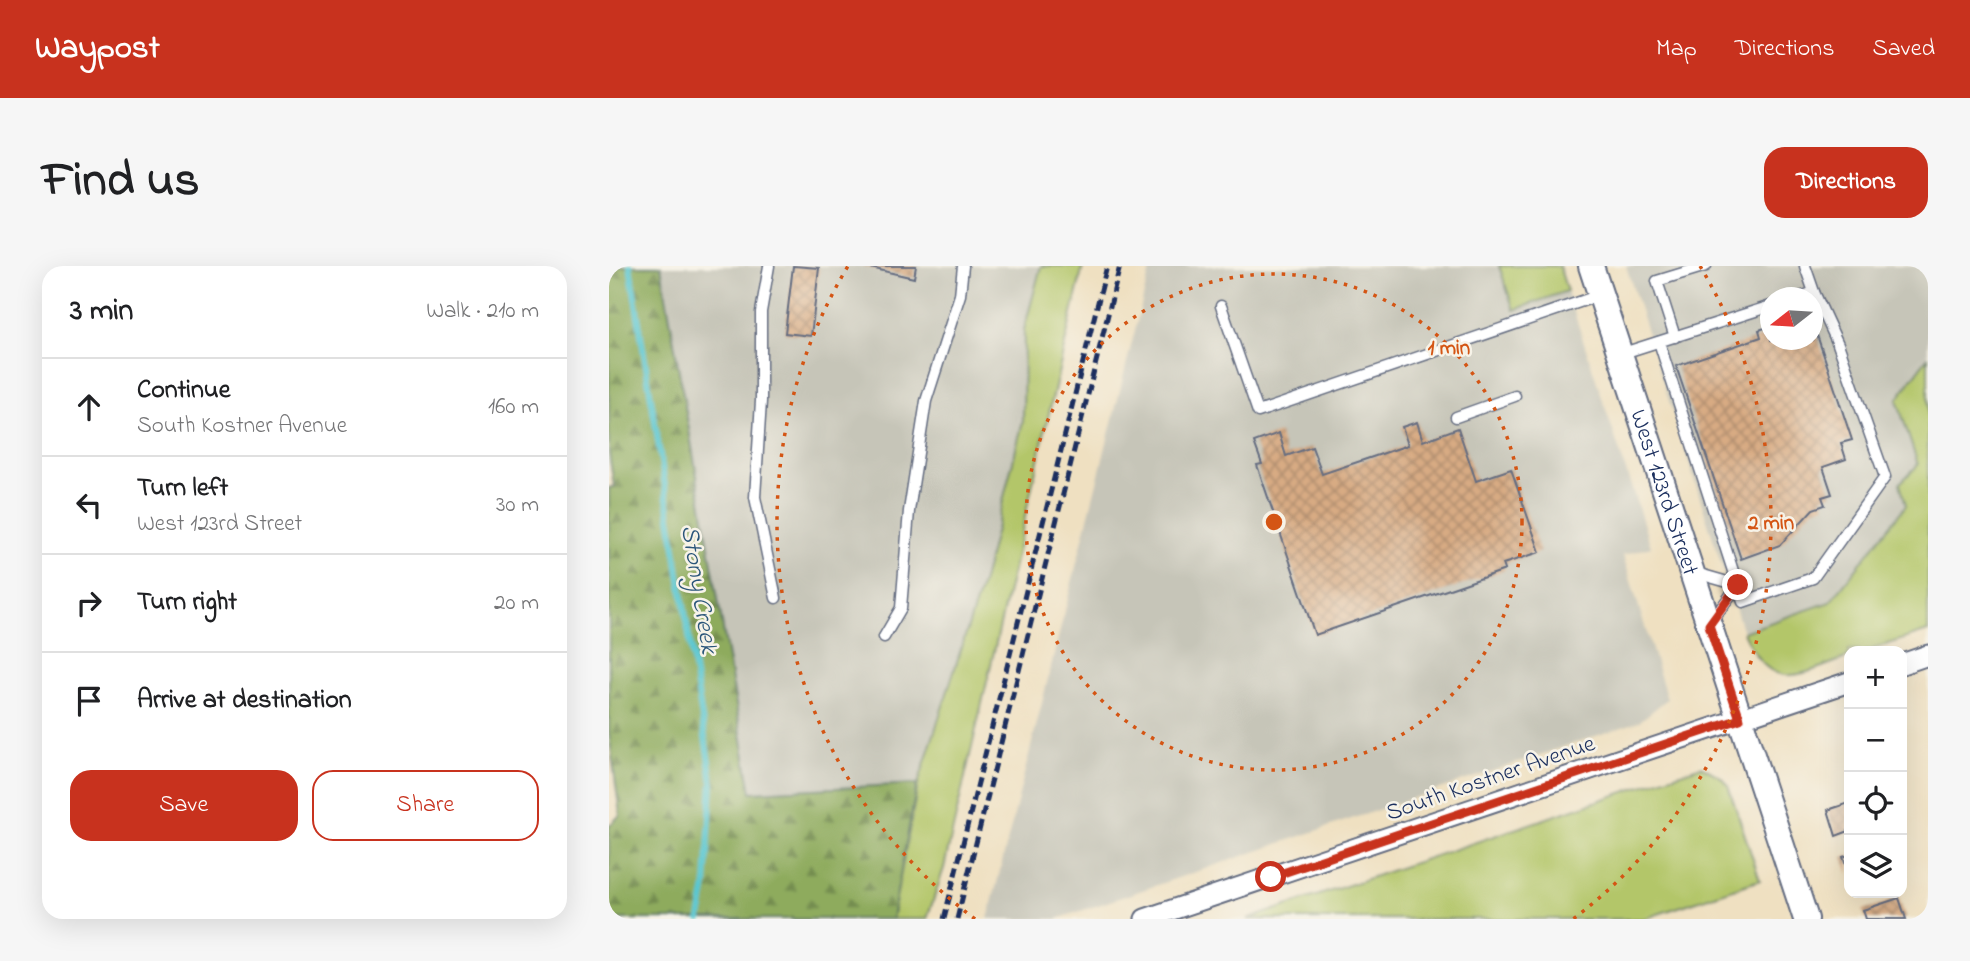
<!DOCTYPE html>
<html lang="en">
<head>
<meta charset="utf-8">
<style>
  body { margin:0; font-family:"Indie Flower",sans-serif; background:#f6f6f6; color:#202124 }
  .controls { position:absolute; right:21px; bottom:21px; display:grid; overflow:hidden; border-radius:14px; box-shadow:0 7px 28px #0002 }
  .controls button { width:63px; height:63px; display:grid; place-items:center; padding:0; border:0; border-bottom:2px solid #e0e0e0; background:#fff; color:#202124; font:35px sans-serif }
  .compass { position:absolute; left:1151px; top:21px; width:63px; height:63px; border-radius:50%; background:#fff; box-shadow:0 7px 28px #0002; rotate:253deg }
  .stop { position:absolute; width:21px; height:21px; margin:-16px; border:5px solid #c8321e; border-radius:50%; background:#fff }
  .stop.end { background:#c8321e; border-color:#fff; box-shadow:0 2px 7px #0008 }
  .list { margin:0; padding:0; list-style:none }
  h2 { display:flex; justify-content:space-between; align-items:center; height:91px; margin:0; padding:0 28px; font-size:30px }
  h2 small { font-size:23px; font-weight:400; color:#757577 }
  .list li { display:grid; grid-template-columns:46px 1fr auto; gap:21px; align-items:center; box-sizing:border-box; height:98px; padding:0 28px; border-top:2px solid #e0e0e0 }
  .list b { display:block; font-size:26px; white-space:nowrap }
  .list p { margin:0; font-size:23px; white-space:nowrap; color:#757577 }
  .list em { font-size:23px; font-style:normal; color:#757577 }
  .actions { display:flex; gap:14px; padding:21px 28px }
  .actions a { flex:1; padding:16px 0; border:2px solid #c8321e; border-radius:21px; text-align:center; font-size:24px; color:#c8321e }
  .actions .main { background:#c8321e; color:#fff }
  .icon { flex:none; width:38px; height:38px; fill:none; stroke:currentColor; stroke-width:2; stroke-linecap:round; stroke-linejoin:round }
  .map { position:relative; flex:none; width:1319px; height:653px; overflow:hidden; border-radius:21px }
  header { display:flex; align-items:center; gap:42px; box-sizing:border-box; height:98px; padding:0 35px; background:#c8321e; color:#fff }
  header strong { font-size:33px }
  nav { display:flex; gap:38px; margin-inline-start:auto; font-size:24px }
  .intro { display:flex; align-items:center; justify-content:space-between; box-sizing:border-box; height:168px; padding:0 42px }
  h1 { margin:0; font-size:49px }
  .button { padding:18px 32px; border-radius:21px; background:#c8321e; color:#fff; font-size:24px; font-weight:700 }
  main { display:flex; gap:42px; padding:0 42px }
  aside { flex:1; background:#fff; border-radius:21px; box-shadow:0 7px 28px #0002 }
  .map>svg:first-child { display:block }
  .industrial { fill:#c6c5b8; fill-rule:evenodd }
  .green { fill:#b3c669; stroke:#677a64; stroke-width:2 }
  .forest { fill:url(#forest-firs); stroke:#546d5e; stroke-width:2 }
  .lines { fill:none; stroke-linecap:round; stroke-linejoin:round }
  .stream { stroke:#59c6d0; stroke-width:6 }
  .building { fill:url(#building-cross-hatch) }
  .service-casing { stroke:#656d81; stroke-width:13 }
  .minor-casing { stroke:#656d81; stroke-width:23 }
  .tertiary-casing { stroke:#656d81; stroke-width:28 }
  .service { stroke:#fff; stroke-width:10 }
  .minor { stroke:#fff; stroke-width:19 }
  .tertiary { stroke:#fff; stroke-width:24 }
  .rail { stroke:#1b2f5e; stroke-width:5; stroke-dasharray:10 5; stroke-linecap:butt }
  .route { stroke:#c8321e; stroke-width:9 }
  .ring { fill:none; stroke:#d45514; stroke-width:3.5; stroke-dasharray:3.5 7 }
  .labels { text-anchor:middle; stroke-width:5; stroke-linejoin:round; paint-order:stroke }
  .street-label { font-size:24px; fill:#1b2f5e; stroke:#f7f3e8 }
  .water-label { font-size:26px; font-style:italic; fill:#2a557a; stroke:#f7f3e8 }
  .centre { fill:#d45514; stroke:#f7f3e8; stroke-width:3.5 }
  .ring-label { font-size:21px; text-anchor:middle; font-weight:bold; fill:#d45514; stroke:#f7f3e8; stroke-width:5; stroke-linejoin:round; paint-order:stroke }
</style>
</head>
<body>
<header>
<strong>Waypost</strong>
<nav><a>Map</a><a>Directions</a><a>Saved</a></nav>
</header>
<div class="intro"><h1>Find us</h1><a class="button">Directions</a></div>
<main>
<aside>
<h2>3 min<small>Walk · 210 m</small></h2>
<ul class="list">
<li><svg class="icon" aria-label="ahead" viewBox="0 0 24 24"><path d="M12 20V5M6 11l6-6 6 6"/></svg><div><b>Continue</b><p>South Kostner Avenue</p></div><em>160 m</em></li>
<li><svg class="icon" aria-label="left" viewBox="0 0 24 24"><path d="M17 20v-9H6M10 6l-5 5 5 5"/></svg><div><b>Turn left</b><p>West 123rd Street</p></div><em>30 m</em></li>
<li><svg class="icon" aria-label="right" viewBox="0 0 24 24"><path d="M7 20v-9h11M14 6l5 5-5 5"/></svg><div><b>Turn right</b></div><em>20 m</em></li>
<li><svg class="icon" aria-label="arrive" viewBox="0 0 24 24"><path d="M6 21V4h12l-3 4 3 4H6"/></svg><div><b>Arrive at destination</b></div></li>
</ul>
<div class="actions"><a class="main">Save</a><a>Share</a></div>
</aside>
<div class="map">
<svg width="1319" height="653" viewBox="0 0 1319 653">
  <defs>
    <pattern id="forest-firs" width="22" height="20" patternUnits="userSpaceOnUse" patternTransform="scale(1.75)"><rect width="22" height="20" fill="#8eab5d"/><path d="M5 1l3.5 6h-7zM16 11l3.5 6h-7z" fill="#738c50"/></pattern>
    <pattern id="building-cross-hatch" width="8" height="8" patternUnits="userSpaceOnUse" patternTransform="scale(1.75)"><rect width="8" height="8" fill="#d8ab83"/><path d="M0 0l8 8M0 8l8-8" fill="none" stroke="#ae8c6e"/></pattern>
  </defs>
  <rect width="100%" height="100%" fill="#f7f3e8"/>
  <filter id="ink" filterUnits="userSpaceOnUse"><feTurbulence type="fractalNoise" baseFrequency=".0143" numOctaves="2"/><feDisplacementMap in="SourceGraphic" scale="14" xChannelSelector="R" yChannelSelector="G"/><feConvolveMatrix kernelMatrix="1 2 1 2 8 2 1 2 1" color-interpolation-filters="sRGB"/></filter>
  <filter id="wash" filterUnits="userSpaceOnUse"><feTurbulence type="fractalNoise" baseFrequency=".00686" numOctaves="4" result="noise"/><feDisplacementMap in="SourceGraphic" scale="28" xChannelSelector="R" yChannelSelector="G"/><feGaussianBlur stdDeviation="1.57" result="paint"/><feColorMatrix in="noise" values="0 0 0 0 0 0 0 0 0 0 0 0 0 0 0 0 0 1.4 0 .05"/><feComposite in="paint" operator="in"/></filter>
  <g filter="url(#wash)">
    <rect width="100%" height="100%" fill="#efe0c1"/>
    <!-- industrial -->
    <g class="industrial">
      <path d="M52 0H432L415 64 414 155 375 311 308 518 142 526Z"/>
      <path d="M542 0H890L905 44 958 25 1042 281 1014 289 1058 433 1031 455 448 653H379Z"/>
      <path d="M1017 0H1319V237L1244 308 1221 336 1134 366ZM1162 32H1204V74H1162Z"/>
    </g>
    <!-- green -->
    <g class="green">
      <path d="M432 0H474L335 602 318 653H283L309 518 375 311 414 155 415 64Z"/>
      <path d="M890 0H950L958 25 905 44Z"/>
      <path d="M1319 91V365L1258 385H1240V391C1187 410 1163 429 1134 366L1221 336 1297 239 1291 217 1309 199 1288 134Z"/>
      <path d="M1092 500 1112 511 1119 519 1151 614 1034 653H639Z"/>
    </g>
    <!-- forest -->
    <path class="forest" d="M0 0H52L142 526 308 518 283 653H0V560L11 549 0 468V222L5 220 0 188Z"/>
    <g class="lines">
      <!-- stream -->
      <path class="stream" d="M21 0 103 515 97 619 91 653"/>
    </g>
    <g id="blocks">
      <!-- building -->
      <g class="building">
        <path d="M184 0 210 2 202 70 176 67Z"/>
        <path d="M253 0H307L305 12Z"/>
        <path d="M1162 60V74H1204L1206 63 1243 174 1232 177 1237 193 1214 201 1223 228 1213 231 1216 239 1204 243 1171 279 1132 293 1067 100 1152 71 1150 64Z"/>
        <path d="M808 156 814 175 849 162 867 215 902 203 931 286 894 298 896 304 706 369 648 199 653 198 645 176 670 167 677 190 703 181 713 208 799 179 793 161Z"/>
        <path d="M1240 537V565L1227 570 1219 544Z"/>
        <path d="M1240 589V608L1234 591Z"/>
        <path d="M1290 632 1297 653H1257L1254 644Z"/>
      </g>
    </g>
  </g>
  <g filter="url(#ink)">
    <use href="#blocks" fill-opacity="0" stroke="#656d81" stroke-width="2"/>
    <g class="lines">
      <defs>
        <g id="service">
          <path d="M160 0 152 46V135L146 231 167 332"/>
          <path d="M1196 0 1205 26"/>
          <path d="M612 40 649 146 991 29"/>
          <path d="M1066 71 1048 15 1097 0"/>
          <path d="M1050 76 1134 336 1204 312 1276 211 1229 78 1205 26 1189 32"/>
          <path d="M1011 88 1162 40"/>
          <path d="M847 151 906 130"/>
          <path d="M1087 307 1129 319 1102 356"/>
          <path d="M275 371 292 342 300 245 317 135 351 29 354 0"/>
        </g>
        <g id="minor">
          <path d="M1293 398 1319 389"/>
          <path d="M536 653 1240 416"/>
        </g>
        <g id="tertiary">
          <path id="s1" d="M982 0 1197 653"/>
        </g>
      </defs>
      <!-- service casing -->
      <use href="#service" class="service-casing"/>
      <!-- minor casing -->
      <use href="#minor" class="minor-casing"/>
      <!-- tertiary casing -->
      <use href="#tertiary" class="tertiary-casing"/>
      <!-- service -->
      <use href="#service" class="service"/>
      <!-- minor -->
      <use href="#minor" class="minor"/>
      <!-- tertiary -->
      <use href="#tertiary" class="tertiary"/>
      <!-- rail -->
      <g class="rail">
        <path d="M335 653 498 0"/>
        <path d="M348 653 511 0"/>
      </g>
    </g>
  </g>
  <g class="lines" filter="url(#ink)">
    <!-- route -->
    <path class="route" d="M662 611 1131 453 1100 359 1129 319"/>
  </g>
  <!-- distance rings -->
  <g class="ring">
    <circle cx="665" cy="256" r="248"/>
    <path d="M366 653A497 497 0 0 1 239 0M1091 0A497 497 0 0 1 964 653"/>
  </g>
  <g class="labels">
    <!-- street labels -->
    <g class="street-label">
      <text dy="8" stroke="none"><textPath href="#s1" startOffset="238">West 123rd Street</textPath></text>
      <text transform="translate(881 511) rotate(-19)" y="8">South Kostner Avenue</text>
    </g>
    <!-- water labels -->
    <g class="water-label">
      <text transform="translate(92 323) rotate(81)" y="9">Stony Creek</text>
    </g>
  </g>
  <circle cx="665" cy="256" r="10" class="centre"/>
  <g class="ring-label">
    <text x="840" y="88">1 min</text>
    <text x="1162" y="263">2 min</text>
  </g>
</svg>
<div class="controls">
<button>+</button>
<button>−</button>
<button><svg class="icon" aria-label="locate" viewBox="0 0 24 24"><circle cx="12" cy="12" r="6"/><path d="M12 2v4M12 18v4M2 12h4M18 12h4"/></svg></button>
<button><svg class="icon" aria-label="layers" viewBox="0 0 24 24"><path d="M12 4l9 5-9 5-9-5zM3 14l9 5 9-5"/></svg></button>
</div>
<svg class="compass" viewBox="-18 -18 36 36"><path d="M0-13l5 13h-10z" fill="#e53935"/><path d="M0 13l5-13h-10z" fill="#757577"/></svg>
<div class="stop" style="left:662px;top:611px"></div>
<div class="stop end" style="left:1129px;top:319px"></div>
</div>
</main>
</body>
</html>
